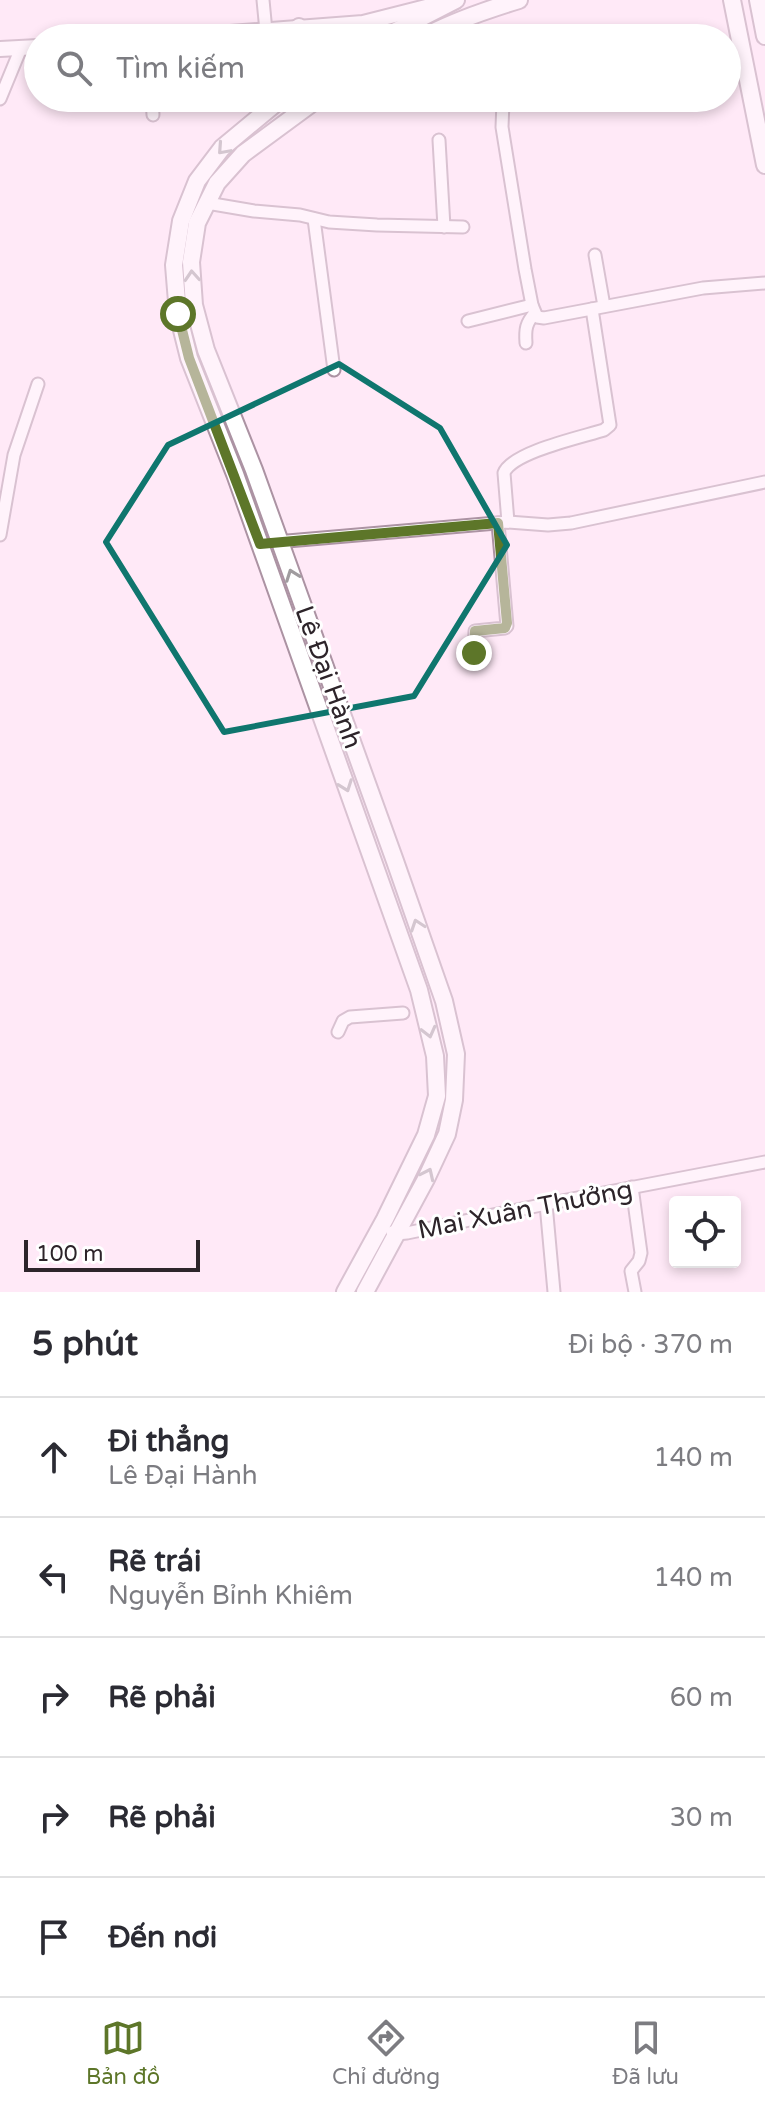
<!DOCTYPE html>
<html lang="vi">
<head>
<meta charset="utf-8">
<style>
  body { margin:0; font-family:"Varela Round",sans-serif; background:#f7f7f7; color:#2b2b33 }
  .controls { position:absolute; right:24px; bottom:24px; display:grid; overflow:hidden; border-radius:8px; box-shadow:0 4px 12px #0003 }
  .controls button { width:72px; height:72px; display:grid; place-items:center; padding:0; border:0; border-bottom:2px solid #e1e1e2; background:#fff; color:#2b2b33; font:40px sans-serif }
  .scale { position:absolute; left:24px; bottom:20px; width:176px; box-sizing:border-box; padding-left:8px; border:4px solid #2d242a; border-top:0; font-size:22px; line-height:28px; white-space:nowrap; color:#2d242a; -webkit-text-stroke:6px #fff; paint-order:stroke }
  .stop { position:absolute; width:24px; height:24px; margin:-18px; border:6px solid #5d7629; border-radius:50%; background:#fff }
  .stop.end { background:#5d7629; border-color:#fff; box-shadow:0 2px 8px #0008 }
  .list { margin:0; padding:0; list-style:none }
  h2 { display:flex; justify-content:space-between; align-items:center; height:104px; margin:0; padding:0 32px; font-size:34px }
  h2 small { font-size:26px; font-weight:400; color:#7c7c81 }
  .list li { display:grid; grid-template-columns:52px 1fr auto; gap:24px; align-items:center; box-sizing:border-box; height:120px; padding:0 32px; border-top:2px solid #e1e1e2 }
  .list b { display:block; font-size:30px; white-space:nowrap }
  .list p { margin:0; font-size:26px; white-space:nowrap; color:#7c7c81 }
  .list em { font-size:26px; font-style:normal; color:#7c7c81 }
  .icon { flex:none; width:44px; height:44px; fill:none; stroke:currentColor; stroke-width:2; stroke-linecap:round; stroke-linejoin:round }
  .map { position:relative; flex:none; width:765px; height:1292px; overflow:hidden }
  .search { position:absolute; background:#fff; box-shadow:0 4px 12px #0003; left:24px; right:24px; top:24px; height:88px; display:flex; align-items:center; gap:20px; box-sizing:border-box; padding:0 28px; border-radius:44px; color:#7c7c81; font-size:30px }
  .sheet { height:704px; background:#fff }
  nav { display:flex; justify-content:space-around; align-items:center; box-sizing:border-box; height:112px; border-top:2px solid #e1e1e2; background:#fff; font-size:22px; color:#7c7c81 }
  nav a { display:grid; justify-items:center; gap:4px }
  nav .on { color:#5d7629 }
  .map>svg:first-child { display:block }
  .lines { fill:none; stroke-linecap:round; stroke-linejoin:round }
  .minor-casing { stroke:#ac93a3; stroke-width:15 }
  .tertiary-casing { stroke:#ac93a3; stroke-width:18 }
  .secondary-casing { stroke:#ac93a3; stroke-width:20 }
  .primary-casing { stroke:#ac93a3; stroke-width:20 }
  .minor { stroke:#fff; stroke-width:11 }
  .tertiary { stroke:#fff; stroke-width:14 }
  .secondary { stroke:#fff; stroke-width:16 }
  .primary { stroke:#fff; stroke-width:16 }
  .oneway { stroke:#a09c9f }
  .route { stroke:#5d7629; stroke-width:10 }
  .marked { fill:none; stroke:#0f766e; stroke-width:6; stroke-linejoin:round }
  .labels { text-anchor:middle; stroke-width:6; stroke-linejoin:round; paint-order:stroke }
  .street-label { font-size:26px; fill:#2d242a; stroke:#fff }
</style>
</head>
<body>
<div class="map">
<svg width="765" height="1292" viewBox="0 0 765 1292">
  <rect width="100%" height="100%" fill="#ffe9f7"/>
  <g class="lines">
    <defs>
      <g id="minor">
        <path d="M263 0 266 31"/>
        <path d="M152 98 153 115"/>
        <path d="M0 99 21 48"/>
        <path d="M503 102 502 127 525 269 532 305 537 317 544 318 703 288 765 283"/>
        <path d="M439 140 444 227"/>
        <path d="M207 203 254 211 300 215 329 222 377 225 463 227"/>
        <path d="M314 219 334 370"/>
        <path d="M595 255 604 306"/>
        <path d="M468 321 532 305"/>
        <path d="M526 343C525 329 526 323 535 313"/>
        <path d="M508 522 504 473C512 452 582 437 604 430L610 425 592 309"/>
        <path d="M0 535 14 455 38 384"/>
        <path d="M276 542 508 522 548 525 571 523 765 482"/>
        <path d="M474 653 475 631 505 628 507 626 498 523"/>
        <path d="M338 1032 343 1021 350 1017 403 1013"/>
        <path d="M632 1187 641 1253 639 1261 631 1271 635 1292"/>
        <path d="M546 1204 554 1292"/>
        <path d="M392 1232 396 1234 407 1233 546 1204 765 1162"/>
      </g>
      <g id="tertiary">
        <path d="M163 38 363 23 438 4"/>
        <path d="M0 49 38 47"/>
      </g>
      <g id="secondary">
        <path d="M299 27 304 38"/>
        <path d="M382 38 456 0"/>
        <path d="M422 38C453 21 486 10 519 0"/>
        <path d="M282 98 222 148 197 181 181 221 174 265 178 314 189 358 235 474 419 990 435 1056 437 1096 426 1135 385 1219 345 1292"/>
        <path d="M319 98 243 154 217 183 197 223 191 262 194 305 206 350 254 470 395 861 444 1001 456 1054 454 1100 447 1134 426 1179 365 1292"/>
      </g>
      <g id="primary">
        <path d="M732 0 765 165"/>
        <path d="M758 0 765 36"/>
      </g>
    </defs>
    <!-- minor casing -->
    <use href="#minor" class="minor-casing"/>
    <!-- tertiary casing -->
    <use href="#tertiary" class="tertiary-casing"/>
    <!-- secondary casing -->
    <use href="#secondary" class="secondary-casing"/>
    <!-- primary casing -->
    <use href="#primary" class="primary-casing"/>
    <!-- minor -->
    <use href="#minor" class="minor"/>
    <!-- tertiary -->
    <use href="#tertiary" class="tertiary"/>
    <!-- secondary -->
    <use href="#secondary" class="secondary"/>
    <!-- primary -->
    <use href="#primary" class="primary"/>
  </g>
  <!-- one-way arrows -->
  <defs><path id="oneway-chevron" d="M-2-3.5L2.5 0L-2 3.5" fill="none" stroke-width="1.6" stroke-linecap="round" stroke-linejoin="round" transform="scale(2)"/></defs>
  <g class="oneway">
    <use href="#oneway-chevron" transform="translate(223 149) rotate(132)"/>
    <use href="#oneway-chevron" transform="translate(192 276) rotate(-94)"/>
    <use href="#oneway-chevron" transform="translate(292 575) rotate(-110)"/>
    <use href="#oneway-chevron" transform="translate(346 786) rotate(70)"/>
    <use href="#oneway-chevron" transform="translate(417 925) rotate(-109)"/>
    <use href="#oneway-chevron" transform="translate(429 1032) rotate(76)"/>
    <use href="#oneway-chevron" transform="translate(428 1174) rotate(-65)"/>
  </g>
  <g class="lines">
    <!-- route -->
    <path class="route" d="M178 314 189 358 260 544 498 523 507 623 505 628 475 631 474 653"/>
  </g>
  <!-- marked area -->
  <path d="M0 0H765V1292H0ZM339 364 440 428 507 545 414 696 224 732 106 542 168 445Z" fill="#ffe9f7" fill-opacity=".55" fill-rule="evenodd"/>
  <path class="marked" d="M339 364 440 428 507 545 414 696 224 732 106 542 168 445Z"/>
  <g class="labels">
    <!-- street labels -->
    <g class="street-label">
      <text transform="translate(329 677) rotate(70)" y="9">Lê Đại Hành</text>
      <text transform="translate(525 1209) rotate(-11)" y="9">Mai Xuân Thưởng</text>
    </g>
  </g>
</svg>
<div class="controls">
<button><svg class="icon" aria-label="locate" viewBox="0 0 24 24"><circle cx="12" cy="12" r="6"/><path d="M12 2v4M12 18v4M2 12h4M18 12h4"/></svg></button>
</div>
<div class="scale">100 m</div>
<div class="stop" style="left:178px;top:314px"></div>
<div class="stop end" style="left:474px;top:653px"></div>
<div class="search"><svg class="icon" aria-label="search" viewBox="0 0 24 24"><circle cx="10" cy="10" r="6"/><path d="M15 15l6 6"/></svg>Tìm kiếm</div>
</div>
<section class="sheet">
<h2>5 phút<small>Đi bộ · 370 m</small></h2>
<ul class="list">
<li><svg class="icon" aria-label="ahead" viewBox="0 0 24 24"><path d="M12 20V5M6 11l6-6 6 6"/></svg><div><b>Đi thẳng</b><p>Lê Đại Hành</p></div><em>140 m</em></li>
<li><svg class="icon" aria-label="left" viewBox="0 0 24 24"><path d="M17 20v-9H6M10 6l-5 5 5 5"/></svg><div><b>Rẽ trái</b><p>Nguyễn Bỉnh Khiêm</p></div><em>140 m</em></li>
<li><svg class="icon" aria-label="right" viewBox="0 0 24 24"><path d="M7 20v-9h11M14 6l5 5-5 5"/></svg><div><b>Rẽ phải</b></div><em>60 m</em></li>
<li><svg class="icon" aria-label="right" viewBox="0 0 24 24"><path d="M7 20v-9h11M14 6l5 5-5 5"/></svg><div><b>Rẽ phải</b></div><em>30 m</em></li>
<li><svg class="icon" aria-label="arrive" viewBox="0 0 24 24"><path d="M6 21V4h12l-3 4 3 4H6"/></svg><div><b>Đến nơi</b></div></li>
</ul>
</section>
<nav>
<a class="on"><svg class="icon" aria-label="map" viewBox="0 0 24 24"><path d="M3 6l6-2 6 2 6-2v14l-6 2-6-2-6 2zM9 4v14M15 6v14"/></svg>Bản đồ</a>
<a><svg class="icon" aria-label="directions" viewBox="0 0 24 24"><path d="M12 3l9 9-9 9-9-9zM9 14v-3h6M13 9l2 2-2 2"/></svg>Chỉ đường</a>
<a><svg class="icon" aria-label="saved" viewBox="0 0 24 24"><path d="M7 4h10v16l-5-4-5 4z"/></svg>Đã lưu</a>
</nav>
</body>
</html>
